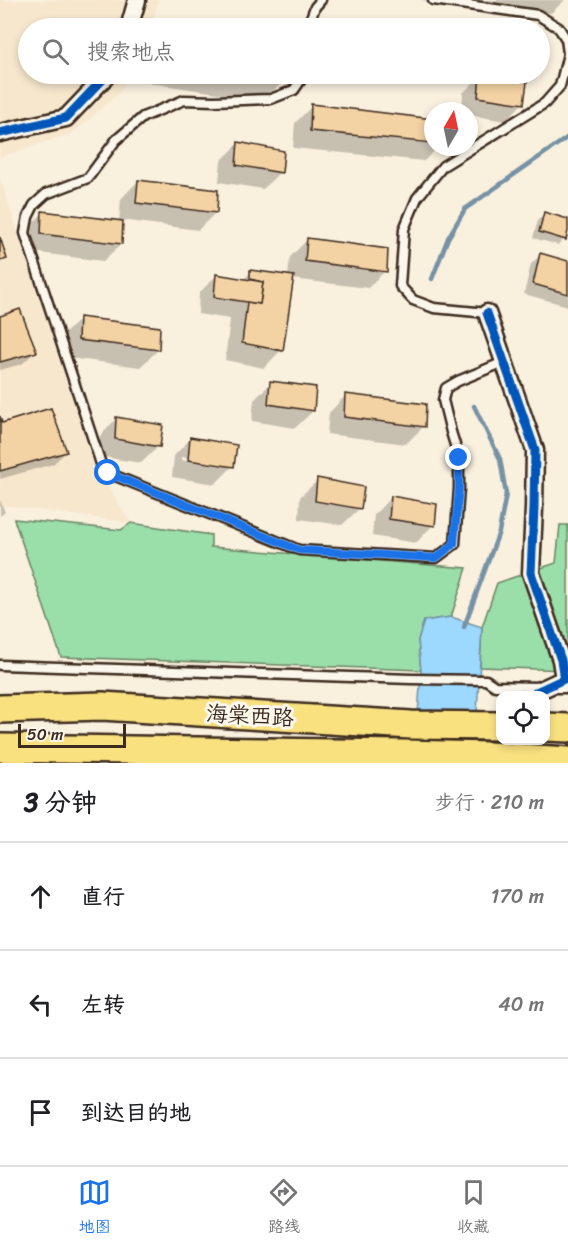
<!DOCTYPE html>
<html lang="zh">
<head>
<meta charset="utf-8">
<style>
  body { margin:0; font-family:Sriracha,"LXGW WenKai TC",sans-serif; background:#f6f6f6; color:#202124 }
  .controls { position:absolute; right:18px; bottom:18px; display:grid; overflow:hidden; border-radius:12px; box-shadow:0 3px 9px #0003 }
  .controls button { width:54px; height:54px; display:grid; place-items:center; padding:0; border:0; border-bottom:2px solid #e0e0e0; background:#fff; color:#202124; font:30px sans-serif }
  .compass { position:absolute; left:424px; top:102px; width:54px; height:54px; border-radius:50%; background:#fff; box-shadow:0 3px 9px #0003; rotate:9deg }
  .scale { position:absolute; left:18px; bottom:15px; width:108px; box-sizing:border-box; padding-left:6px; border:3px solid #3b2a1e; border-top:0; font-size:16px; line-height:21px; white-space:nowrap; color:#3b2a1e; -webkit-text-stroke:4px #fbf7ec; paint-order:stroke }
  .stop { position:absolute; width:18px; height:18px; margin:-14px; border:4px solid #1a73e8; border-radius:50%; background:#fff }
  .stop.end { background:#1a73e8; border-color:#fff; box-shadow:0 2px 6px #0008 }
  .list { margin:0; padding:0; list-style:none }
  h2 { display:flex; justify-content:space-between; align-items:center; height:78px; margin:0; padding:0 24px; font-size:26px }
  h2 small { font-size:20px; font-weight:400; color:#757577 }
  .list li { display:grid; grid-template-columns:39px 1fr auto; gap:18px; align-items:center; box-sizing:border-box; height:108px; padding:0 24px; border-top:2px solid #e0e0e0 }
  .list b { display:block; font-size:22px; white-space:nowrap }
  .list em { font-size:20px; font-style:normal; color:#757577 }
  .icon { flex:none; width:33px; height:33px; fill:none; stroke:currentColor; stroke-width:2; stroke-linecap:round; stroke-linejoin:round }
  .map { position:relative; flex:none; width:568px; height:763px; overflow:hidden }
  .search { position:absolute; background:#fff; box-shadow:0 3px 9px #0003; left:18px; right:18px; top:18px; height:66px; display:flex; align-items:center; gap:15px; box-sizing:border-box; padding:0 21px; border-radius:33px; color:#757577; font-size:22px }
  .sheet { height:402px; background:#fff }
  nav { display:flex; justify-content:space-around; align-items:center; box-sizing:border-box; height:84px; border-top:2px solid #e0e0e0; background:#fff; font-size:16px; color:#757577 }
  nav a { display:grid; justify-items:center; gap:3px }
  nav .on { color:#1a73e8 }
  .map>svg:first-child { display:block }
  .built { fill:#f7e7cd }
  .green { fill:#9adeaa; stroke:#6a8464; stroke-width:1.5 }
  .water { fill:#9dd8fe; stroke:#7692a4; stroke-width:1.5 }
  .shadow { fill:#0003; fill-rule:evenodd }
  .lines { fill:none; stroke-linecap:round; stroke-linejoin:round }
  .stream { stroke:#7692a4; stroke-width:4.5 }
  .building { fill:#f3d2a4; stroke:#3b2a1e; stroke-width:1.5 }
  .service-casing { stroke:#3b2a1e; stroke-width:13 }
  .minor-casing { stroke:#3b2a1e; stroke-width:21 }
  .primary-casing { stroke:#3b2a1e; stroke-width:32 }
  .service { stroke:#fbf7ec; stroke-width:8 }
  .minor { stroke:#fbf7ec; stroke-width:16 }
  .primary { stroke:#fae180; stroke-width:27 }
  .cycleway-casing { stroke:#fbf7ec; stroke-width:13 }
  .cycleway { stroke:#0057b8; stroke-width:9 }
  .route { stroke:#1a73e8; stroke-width:8 }
  .labels { text-anchor:middle; stroke-width:6; stroke-linejoin:round; paint-order:stroke }
  .street-label { font-size:22px; fill:#3b2a1e; stroke:#fbf7ec }
</style>
</head>
<body>
<div class="map">
<svg width="568" height="763" viewBox="0 0 568 763">
  <rect width="100%" height="100%" fill="#f9f0de"/>
  <filter id="ink" filterUnits="userSpaceOnUse"><feTurbulence type="fractalNoise" baseFrequency=".0167" numOctaves="2"/><feDisplacementMap in="SourceGraphic" scale="12" xChannelSelector="R" yChannelSelector="G"/><feConvolveMatrix kernelMatrix="1 2 1 2 8 2 1 2 1" color-interpolation-filters="sRGB"/></filter>
  <g filter="url(#ink)">
    <!-- built -->
    <g class="built">
      <path d="M0 0H159L150 28H28V74H129L119 93 73 133 0 157Z"/>
      <path d="M0 178 94 465 131 523 10 506H0Z"/>
    </g>
    <!-- green -->
    <g class="green">
      <path d="M14 519 121 530 131 523 211 535V547L467 568 451 617 424 621 418 640 421 670 61 657Z"/>
      <path d="M560 525H568V670L480 667 482 627 497 583 556 563Z"/>
    </g>
    <!-- water -->
    <path class="water" d="M451 617 482 627 474 763H415L421 670 418 640 424 621Z"/>
    <!-- shadow -->
    <g class="shadow">
      <path d="M420 0H565L551 13Z"/>
      <path d="M151 74H283L282 83 264 100 149 83Z"/>
      <path d="M481 75 523 103 505 121 469 115V111H462L463 93Z"/>
      <path d="M312 106 433 121V147H438L424 161 293 148 295 123Z"/>
      <path d="M238 144 280 172 263 189 219 182 221 161Z"/>
      <path d="M138 181 216 212 198 230 122 220 121 244 103 261 24 251 25 230 43 213 119 222 121 199Z"/>
      <path d="M545 214 568 221 564 239 558 245 533 238 538 220Z"/>
      <path d="M307 240 385 271 368 288 292 279 281 350 264 368 225 360 230 319 198 314 199 293 217 275 243 280 251 272 288 276 290 257Z"/>
      <path d="M540 255 568 263V306L524 294 531 264Z"/>
      <path d="M0 318 35 352 22 364 0 370Z"/>
      <path d="M80 319 158 350 140 367 61 357 62 336Z"/>
      <path d="M271 383 313 411 295 428 252 421 254 400Z"/>
      <path d="M346 395 424 426 406 444 327 434 329 413Z"/>
      <path d="M117 418 159 446 141 463 98 456 100 436Z"/>
      <path d="M0 420 1 425 66 452 53 464 0 479Z"/>
      <path d="M191 438 233 466 215 484 172 477 174 456ZM181 457 220 463V466L181 460Z"/>
      <path d="M318 480 360 508 342 525 299 519 300 497Z"/>
      <path d="M391 497 433 525 416 543 372 536 374 515Z"/>
      <path d="M0 500 5 512 0 516Z"/>
    </g>
    <g class="lines">
      <!-- stream -->
      <g class="stream">
        <path d="M432 279 448 238 465 209 568 137"/>
        <path d="M464 627 499 532 506 494 500 459 474 406"/>
      </g>
    </g>
    <!-- building -->
    <g class="building">
      <path d="M216 74H284L283 83Z"/>
      <path d="M480 74 527 82 524 104 478 97Z"/>
      <path d="M311 104 433 119V143L310 131Z"/>
      <path d="M238 142 284 151 282 173 236 165Z"/>
      <path d="M138 180 218 190 217 213 136 203Z"/>
      <path d="M42 211 123 221 122 244 41 234Z"/>
      <path d="M544 212 568 219V231L566 240 539 232Z"/>
      <path d="M0 237 7 259 0 261Z"/>
      <path d="M307 238 388 249 387 272 305 261Z"/>
      <path d="M540 253 568 261V294L533 284Z"/>
      <path d="M250 270 294 276 283 351 242 343 247 302 260 304 263 282 250 279Z"/>
      <path d="M216 274 263 282 260 304 214 297Z"/>
      <path d="M20 309 37 352 0 362V316Z"/>
      <path d="M79 317 160 327 159 350 78 340Z"/>
      <path d="M270 381 316 387 314 411 268 404Z"/>
      <path d="M345 394 426 404 425 427 344 417Z"/>
      <path d="M51 408 67 452 0 471V416L2 423Z"/>
      <path d="M116 417 163 425 160 447 115 439Z"/>
      <path d="M190 437 237 445 234 467 188 460Z"/>
      <path d="M317 478 364 487 361 509 315 501Z"/>
      <path d="M391 496 437 504 435 526 389 519Z"/>
    </g>
    <g class="lines">
      <defs>
        <g id="service">
          <path d="M433 0 538 15 559 28 566 39 568 53"/>
          <path d="M307 28 315 7 321 0"/>
          <path d="M305 74 294 90 271 99 214 101 184 100 143 117 116 140 88 178 46 194 34 205 28 217 25 233 101 464 108 473 299 550 436 558 455 544 459 488V458L451 432 443 400 446 388 458 381 504 362"/>
          <path d="M487 313 434 308 413 300 400 286 404 229 417 198 443 166 545 103 560 86 568 54"/>
          <path d="M0 665 411 679 486 680 495 686 540 687"/>
          <path d="M553 688H568"/>
        </g>
        <g id="minor">
          <path d="M129 28 137 0"/>
          <path d="M0 133 66 118 108 74"/>
          <path d="M487 313 535 450 534 508 531 573 561 660 564 679 536 692V696"/>
        </g>
        <g id="primary">
          <path d="M0 709 102 706 411 725 500 726"/>
          <path d="M546 727 568 728"/>
          <path d="M0 748 403 754 488 756 568 761"/>
        </g>
      </defs>
      <!-- service casing -->
      <use href="#service" class="service-casing"/>
      <!-- minor casing -->
      <use href="#minor" class="minor-casing"/>
      <!-- primary casing -->
      <use href="#primary" class="primary-casing"/>
      <!-- service -->
      <use href="#service" class="service"/>
      <!-- minor -->
      <use href="#minor" class="minor"/>
      <!-- primary -->
      <use href="#primary" class="primary"/>
      <defs>
        <g id="cycleway">
          <path d="M0 133 66 118 108 74"/>
          <path d="M487 313 535 450 534 508 531 573 561 660 564 679 536 692V696"/>
        </g>
      </defs>
      <!-- cycleway casing -->
      <use href="#cycleway" class="cycleway-casing"/>
      <!-- cycleway -->
      <use href="#cycleway" class="cycleway"/>
    </g>
  </g>
  <g class="lines" filter="url(#ink)">
    <!-- route -->
    <path class="route" d="M108 473 299 550 436 558 454 544 459 488V458"/>
  </g>
  <g class="labels">
    <!-- street labels -->
    <g class="street-label">
      <text transform="translate(250 715) rotate(3)" y="8">海棠西路</text>
    </g>
  </g>
</svg>
<div class="controls">
<button><svg class="icon" aria-label="locate" viewBox="0 0 24 24"><circle cx="12" cy="12" r="6"/><path d="M12 2v4M12 18v4M2 12h4M18 12h4"/></svg></button>
</div>
<svg class="compass" viewBox="-18 -18 36 36"><path d="M0-13l5 13h-10z" fill="#e53935"/><path d="M0 13l5-13h-10z" fill="#757577"/></svg>
<div class="scale">50 m</div>
<div class="stop" style="left:108px;top:473px"></div>
<div class="stop end" style="left:459px;top:458px"></div>
<div class="search"><svg class="icon" aria-label="search" viewBox="0 0 24 24"><circle cx="10" cy="10" r="6"/><path d="M15 15l6 6"/></svg>搜索地点</div>
</div>
<section class="sheet">
<h2>3 分钟<small>步行 · 210 m</small></h2>
<ul class="list">
<li><svg class="icon" aria-label="ahead" viewBox="0 0 24 24"><path d="M12 20V5M6 11l6-6 6 6"/></svg><div><b>直行</b></div><em>170 m</em></li>
<li><svg class="icon" aria-label="left" viewBox="0 0 24 24"><path d="M17 20v-9H6M10 6l-5 5 5 5"/></svg><div><b>左转</b></div><em>40 m</em></li>
<li><svg class="icon" aria-label="arrive" viewBox="0 0 24 24"><path d="M6 21V4h12l-3 4 3 4H6"/></svg><div><b>到达目的地</b></div></li>
</ul>
</section>
<nav>
<a class="on"><svg class="icon" aria-label="map" viewBox="0 0 24 24"><path d="M3 6l6-2 6 2 6-2v14l-6 2-6-2-6 2zM9 4v14M15 6v14"/></svg>地图</a>
<a><svg class="icon" aria-label="directions" viewBox="0 0 24 24"><path d="M12 3l9 9-9 9-9-9zM9 14v-3h6M13 9l2 2-2 2"/></svg>路线</a>
<a><svg class="icon" aria-label="saved" viewBox="0 0 24 24"><path d="M7 4h10v16l-5-4-5 4z"/></svg>收藏</a>
</nav>
</body>
</html>
